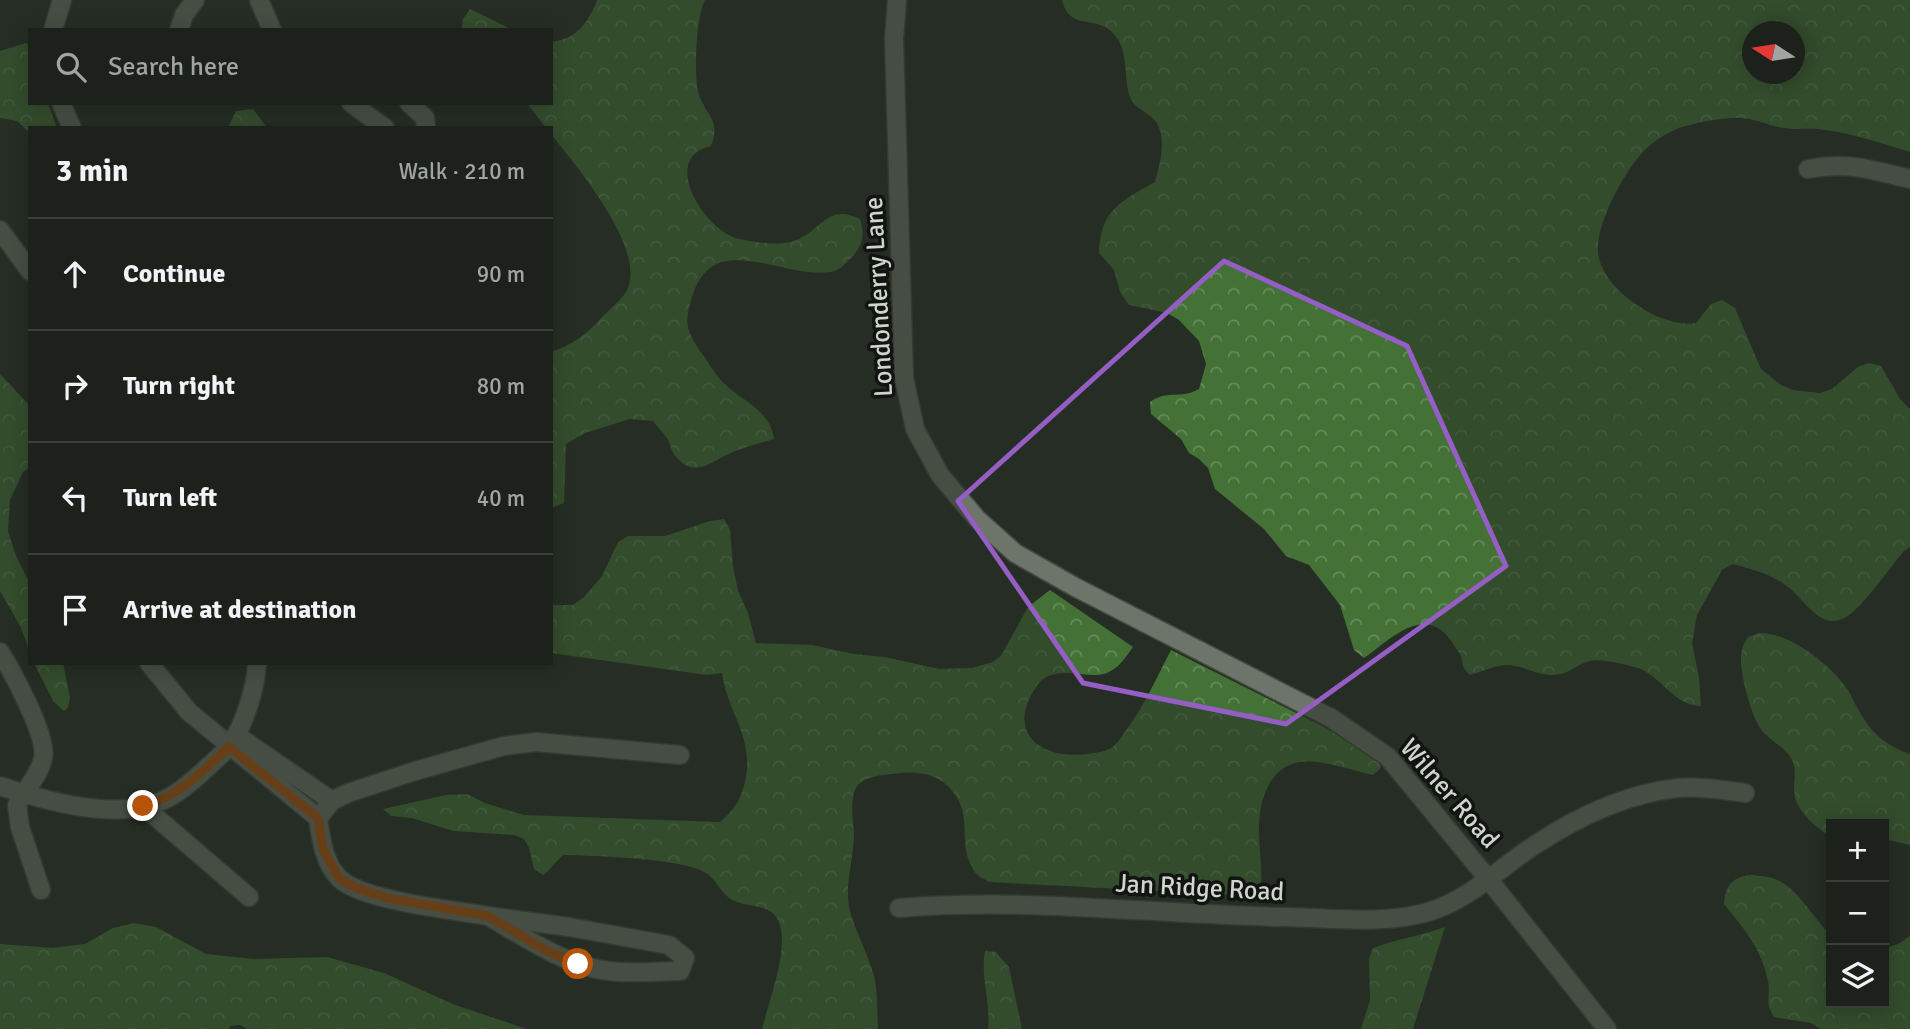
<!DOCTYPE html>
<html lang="en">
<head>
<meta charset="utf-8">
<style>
  body { margin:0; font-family:Signika,sans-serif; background:#292f28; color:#f1f3f6 }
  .controls { position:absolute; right:21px; bottom:21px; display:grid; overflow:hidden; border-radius:0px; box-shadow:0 4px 18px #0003 }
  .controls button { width:63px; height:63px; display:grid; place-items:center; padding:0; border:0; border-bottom:2px solid #3a3f3a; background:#1c221b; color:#f1f3f6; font:35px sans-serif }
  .compass { position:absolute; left:1742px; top:21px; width:63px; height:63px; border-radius:50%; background:#1c221b; box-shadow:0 4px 18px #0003; rotate:282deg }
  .stop { position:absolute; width:21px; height:21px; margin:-16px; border:5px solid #b45309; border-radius:50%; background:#fff }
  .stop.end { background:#b45309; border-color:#fff; box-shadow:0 2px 7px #0008 }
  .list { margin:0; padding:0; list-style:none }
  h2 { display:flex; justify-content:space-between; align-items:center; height:91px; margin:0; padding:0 28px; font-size:30px }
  h2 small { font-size:23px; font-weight:400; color:#a0a4a3 }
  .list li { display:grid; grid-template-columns:46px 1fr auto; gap:21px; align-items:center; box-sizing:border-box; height:112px; padding:0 28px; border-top:2px solid #3a3f3a }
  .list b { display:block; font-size:26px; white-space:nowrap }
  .list em { font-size:23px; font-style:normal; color:#a0a4a3 }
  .icon { flex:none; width:38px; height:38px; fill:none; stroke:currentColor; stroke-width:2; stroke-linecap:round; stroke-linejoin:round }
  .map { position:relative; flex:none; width:1910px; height:1029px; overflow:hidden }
  .search { position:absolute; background:#1c221b; box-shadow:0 4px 18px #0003; left:28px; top:28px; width:525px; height:77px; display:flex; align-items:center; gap:18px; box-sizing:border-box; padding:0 24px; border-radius:0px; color:#a0a4a3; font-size:26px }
  .panel { position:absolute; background:#1c221b; box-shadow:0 4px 18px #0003; left:28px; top:126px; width:525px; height:539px; border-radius:0px }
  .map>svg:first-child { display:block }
  .forest { fill:url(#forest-crowns); fill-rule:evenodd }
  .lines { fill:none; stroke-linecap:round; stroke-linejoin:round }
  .minor-casing { stroke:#454a43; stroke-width:21 }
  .minor { stroke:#6d756b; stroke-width:18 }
  .route { stroke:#b45309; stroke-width:9 }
  .marked { fill:none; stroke:#945ec4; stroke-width:5; stroke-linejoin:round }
  .labels { text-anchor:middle; stroke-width:7; stroke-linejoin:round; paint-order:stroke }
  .street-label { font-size:26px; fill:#d0d4ce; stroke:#111410 }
</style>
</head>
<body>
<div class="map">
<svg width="1910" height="1029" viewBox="0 0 1910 1029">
  <defs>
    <pattern id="forest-crowns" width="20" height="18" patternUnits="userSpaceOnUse" patternTransform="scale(1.75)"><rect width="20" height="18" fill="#437136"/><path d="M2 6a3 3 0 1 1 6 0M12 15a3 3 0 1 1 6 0" fill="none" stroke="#668b5b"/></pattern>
  </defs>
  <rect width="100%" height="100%" fill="#262d24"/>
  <!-- forest -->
  <g class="forest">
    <path d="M597 0H705C696 16 694 73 698 91 704 115 722 119 711 146 658 158 706 233 740 239 758 243 783 247 799 239 823 227 829 204 860 219 865 234 863 246 851 258 845 264 839 271 830 272 795 278 743 248 713 266 701 273 694 288 691 301 684 324 687 331 700 351 706 359 712 369 718 377 737 400 770 407 774 439 760 443 745 447 731 453 712 460 697 479 677 458 671 452 671 445 667 438 663 432 657 427 653 421L630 419 585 433 566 444 564 503 551 508V352C573 345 588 333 603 316 611 308 624 298 628 288 644 245 576 166 551 134V128H546L527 103H551V42C577 39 588 23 597 0Z"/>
    <path d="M1062 0H1910V152C1880 143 1849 132 1817 129 1806 128 1795 130 1785 128 1773 127 1761 121 1749 119 1729 116 1705 121 1686 126 1670 130 1651 142 1641 154 1623 175 1597 222 1598 250 1598 287 1660 329 1696 323L1711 304 1722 300 1735 308 1761 369 1781 385 1793 390 1820 393 1832 389 1858 367 1869 363 1881 366 1900 399 1910 409V547L1904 551C1888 570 1873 593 1855 610 1823 641 1806 598 1784 584 1768 573 1751 569 1733 564L1722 570 1697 615 1692 643 1699 678 1701 706C1676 706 1665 682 1643 670 1634 666 1599 658 1590 661 1577 664 1569 674 1555 675 1538 676 1523 665 1507 665 1496 665 1481 672 1470 675 1461 666 1464 667 1461 656 1459 652 1454 646 1452 642 1425 602 1391 639 1364 658L1354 650 1340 605 1309 565 1286 556 1264 529 1215 489 1208 468 1199 459 1189 453 1181 439 1151 414 1150 402C1168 389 1179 400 1199 389L1206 364 1199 341 1179 320 1167 313 1129 305 1120 292 1114 270 1099 253C1100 210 1121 201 1155 182 1159 167 1164 150 1161 134 1156 111 1140 115 1131 99 1122 80 1131 50 1112 32 1095 15 1069 31 1062 0ZM1752 32H1794V74H1752Z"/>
    <path d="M470 9 513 30H461L463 19Z"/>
    <path d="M26 43 30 46V103H48L57 128H30V133L17 121 0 118V51Z"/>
    <path d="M253 109 267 128H228L236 111Z"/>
    <path d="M0 374 30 406V467L23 472 10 500 8 531 16 556 30 584V651L20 626 0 591Z"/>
    <path d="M724 519 730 530 733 566 738 591 748 613 756 643 812 645 854 654 885 657 939 669 972 668 993 662 1001 656 1028 607 1050 590 1133 647C1126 657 1119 668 1107 673 1088 681 1053 661 1036 687 1005 733 1041 760 1088 754 1097 752 1107 752 1114 746 1119 742 1123 734 1127 729 1145 704 1157 677 1171 650L1324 727 1377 758 1381 768 1373 775C1353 771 1319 758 1299 762 1265 769 1258 807 1259 836 1260 856 1263 876 1260 896L989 882C984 879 976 875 973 869 955 839 978 810 943 782 928 771 910 772 892 774 881 775 865 777 858 785 848 797 854 823 854 837 853 862 844 887 850 911 856 933 868 954 874 976 878 992 877 1012 878 1029H762C769 1000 788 953 780 925 774 904 754 908 737 902 722 897 718 881 706 873 683 858 594 856 564 855 555 861 552 869 543 875L534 869 529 848 524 839 514 835 453 831 412 818 391 816 383 809 446 795 467 794 485 803 524 815 720 822C736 809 742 797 746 777 753 736 727 711 722 673L707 675 551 653V605H573L584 597 602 576 618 542 628 536H665L710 521Z"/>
    <path d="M1759 633C1789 632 1831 665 1848 690 1852 696 1854 703 1858 709 1870 732 1886 746 1910 754V845L1884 839V824H1831V836C1818 830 1798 812 1795 797 1792 785 1798 771 1792 760 1785 746 1769 741 1761 729 1751 716 1740 673 1741 657 1741 649 1744 643 1748 637Z"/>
    <path d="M34 663H63L70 698 68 708 64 711 53 701Z"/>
    <path d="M1752 875C1759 876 1768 876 1775 879 1799 889 1813 918 1831 936V1003H1884V949L1900 943 1910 936V1029H1821L1811 1023 1774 1017C1764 1002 1771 996 1768 981 1761 948 1745 930 1724 904 1725 886 1733 876 1752 875Z"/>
    <path d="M134 923 156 927 206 954 253 959 327 957 384 973 455 1005 527 1029H248L240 1025 230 1026 229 1029H0V944L52 948 85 944 113 928Z"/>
    <path d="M1445 927 1413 1029H1361L1370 1000 1369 958 1373 948C1396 939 1421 936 1445 927Z"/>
    <path d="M985 951 996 952 1009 967 1022 1029H988C991 1003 980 977 985 951Z"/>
  </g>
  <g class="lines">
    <defs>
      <g id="minor">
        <path d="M259 0 272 30"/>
        <path d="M897 0 894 39 904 378 915 429 940 475 977 519 1015 553 1075 587 1331 718 1388 757 1489 880 1607 1029"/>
        <path d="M53 30 62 0"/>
        <path d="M179 30 184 15 195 0"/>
        <path d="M61 103 72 128"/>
        <path d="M351 103 385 128"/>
        <path d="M409 103 425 118 426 128"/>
        <path d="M1808 169C1848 161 1872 170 1910 179"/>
        <path d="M0 230 30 271"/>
        <path d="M0 652C12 671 48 737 43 758 40 775 25 789 17 805L20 827 41 890"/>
        <path d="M149 663 189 712 318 818"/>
        <path d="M236 735 332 801"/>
        <path d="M0 786C46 801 118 822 164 800 181 792 197 777 211 764 217 758 225 752 230 745 244 726 256 687 257 663"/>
        <path d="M143 806 249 897"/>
        <path d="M899 908C1027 897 1157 915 1286 917 1332 918 1383 925 1428 912 1471 899 1499 868 1535 845 1577 817 1626 794 1677 788 1699 786 1723 790 1745 793"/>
        <path d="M488 916C454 910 364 901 340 879 324 864 321 839 318 818L332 801 348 793 415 771 504 746 536 742 680 755"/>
        <path d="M488 916 569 927 669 945 685 958 680 971C657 971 631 974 608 971 564 965 526 938 488 916Z"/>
      </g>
    </defs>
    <!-- minor casing -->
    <use href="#minor" class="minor-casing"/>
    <!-- minor -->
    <use href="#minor" class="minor"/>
  </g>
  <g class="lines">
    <!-- route -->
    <path class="route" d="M143 806C179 796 203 771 229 747L318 818 323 849 339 878 356 888 387 898 488 916 547 951 578 964"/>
  </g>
  <!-- marked area -->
  <path d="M0 0H1910V1029H0ZM1224 261 1407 346 1506 566 1286 724 1083 683 958 501Z" fill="#262d24" fill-opacity=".55" fill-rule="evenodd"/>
  <path class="marked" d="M1224 261 1407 346 1506 566 1286 724 1083 683 958 501Z"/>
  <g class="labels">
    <!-- street labels -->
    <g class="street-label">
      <text transform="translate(878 297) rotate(-93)" y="9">Londonderry Lane</text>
      <text transform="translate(1450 793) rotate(49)" y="9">Wilner Road</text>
      <text transform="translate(1200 887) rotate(3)" y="9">Jan Ridge Road</text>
    </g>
  </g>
</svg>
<div class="controls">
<button>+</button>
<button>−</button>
<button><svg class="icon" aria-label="layers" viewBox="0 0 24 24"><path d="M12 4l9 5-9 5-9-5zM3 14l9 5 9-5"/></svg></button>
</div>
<svg class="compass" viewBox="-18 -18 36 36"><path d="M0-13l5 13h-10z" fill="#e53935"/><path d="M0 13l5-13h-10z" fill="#a0a4a3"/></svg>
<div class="stop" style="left:578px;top:964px"></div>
<div class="stop end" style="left:143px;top:806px"></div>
<div class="search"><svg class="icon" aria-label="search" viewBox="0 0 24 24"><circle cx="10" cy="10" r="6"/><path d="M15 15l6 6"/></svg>Search here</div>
<section class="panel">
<h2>3 min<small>Walk · 210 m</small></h2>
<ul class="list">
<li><svg class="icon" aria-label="ahead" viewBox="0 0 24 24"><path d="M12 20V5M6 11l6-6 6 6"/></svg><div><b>Continue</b></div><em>90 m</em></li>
<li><svg class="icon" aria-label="right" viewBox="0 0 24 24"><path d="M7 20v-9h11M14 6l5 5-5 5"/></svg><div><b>Turn right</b></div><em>80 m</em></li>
<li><svg class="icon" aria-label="left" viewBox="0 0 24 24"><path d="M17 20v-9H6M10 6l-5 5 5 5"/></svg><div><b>Turn left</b></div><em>40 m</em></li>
<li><svg class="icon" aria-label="arrive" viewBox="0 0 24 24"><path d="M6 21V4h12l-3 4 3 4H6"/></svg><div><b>Arrive at destination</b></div></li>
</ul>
</section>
</div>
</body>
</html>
